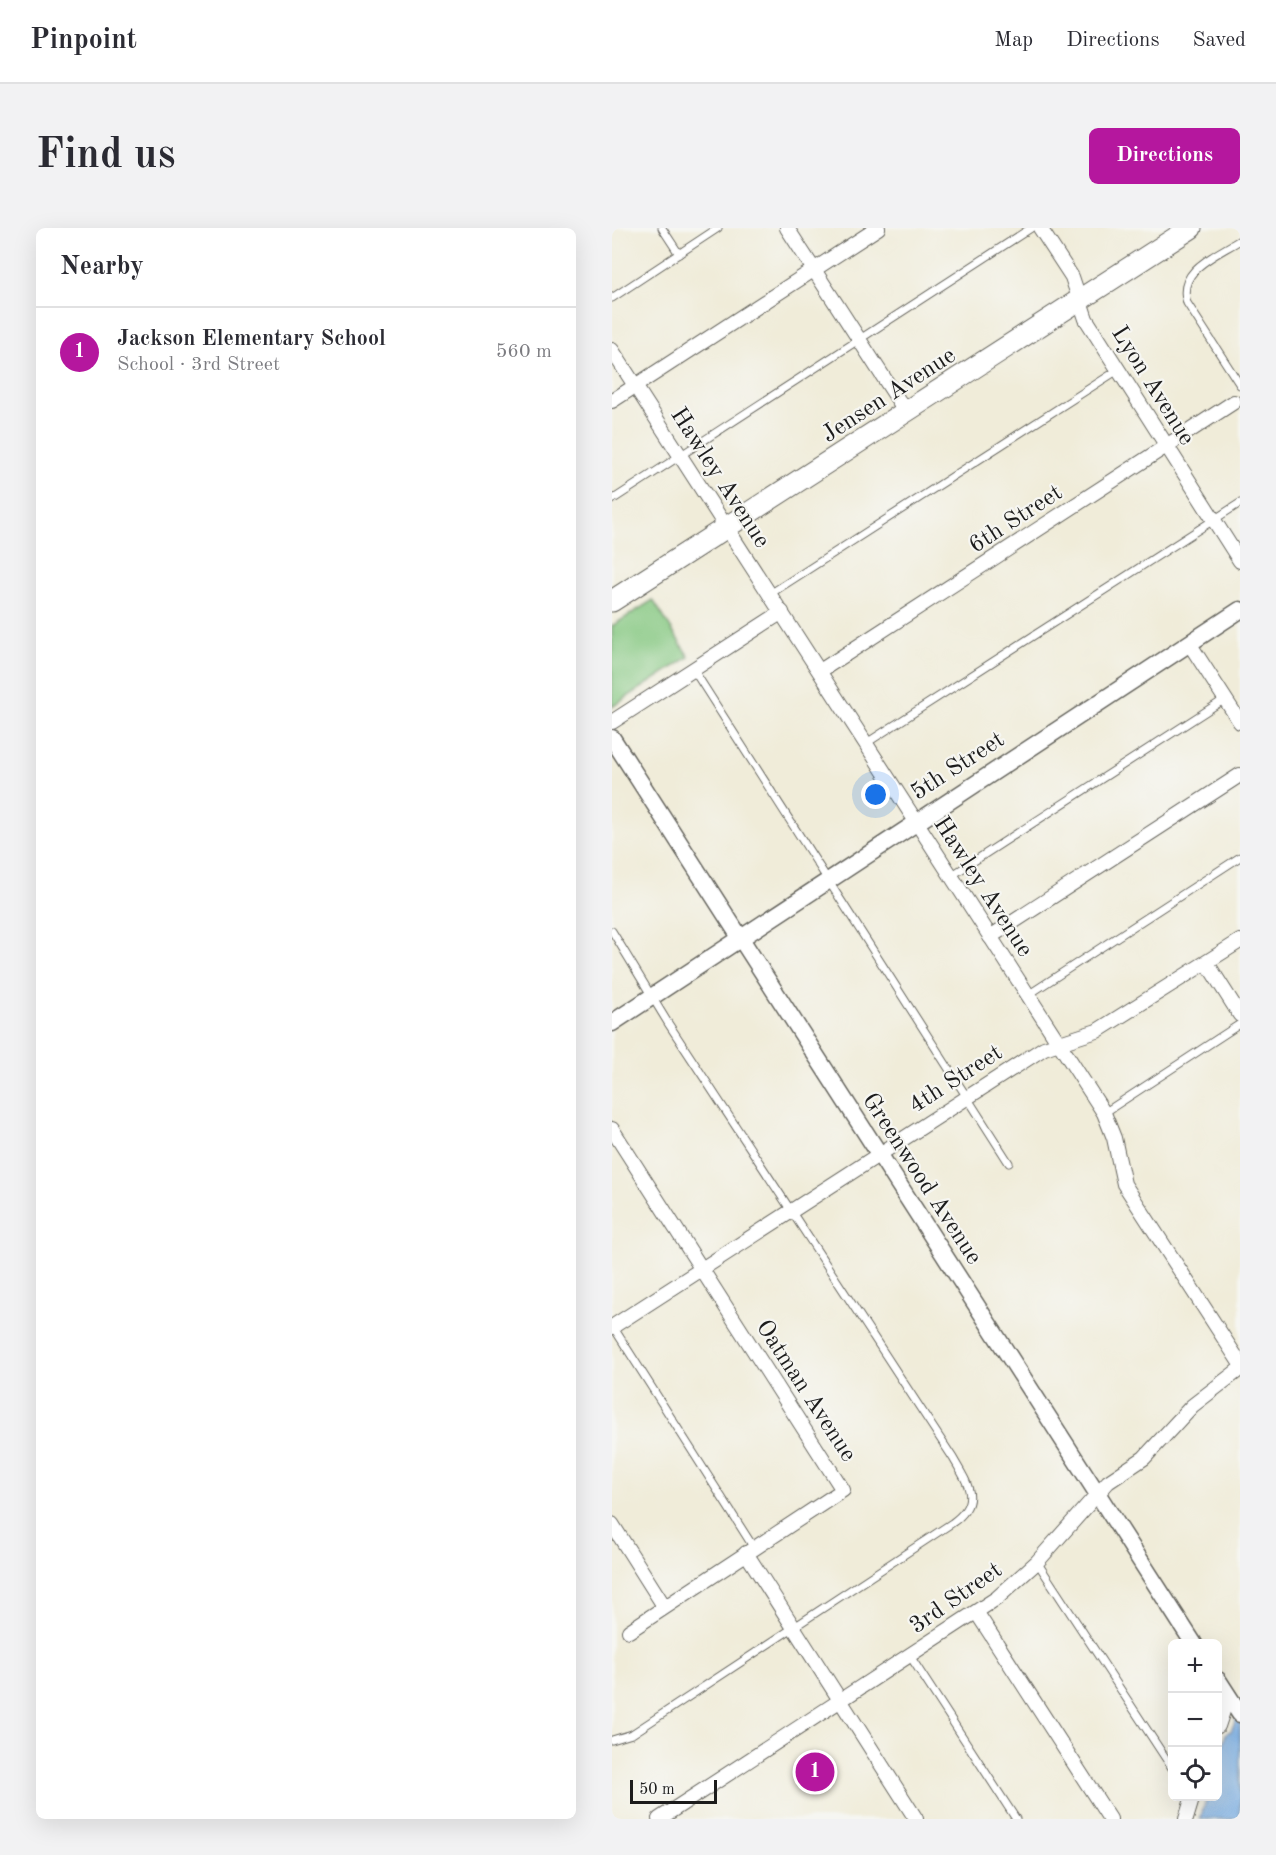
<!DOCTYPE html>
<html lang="en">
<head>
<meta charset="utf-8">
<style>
  body { margin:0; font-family:"Old Standard TT",serif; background:#f2f2f3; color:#2b2b33 }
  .controls { position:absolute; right:18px; bottom:18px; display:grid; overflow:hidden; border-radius:9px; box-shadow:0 6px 24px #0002 }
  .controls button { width:54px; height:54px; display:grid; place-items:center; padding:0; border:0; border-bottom:2px solid #e1e1e2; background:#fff; color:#2b2b33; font:30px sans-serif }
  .scale { position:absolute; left:18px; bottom:15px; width:87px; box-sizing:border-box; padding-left:6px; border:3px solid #1c1c1c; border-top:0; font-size:16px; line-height:21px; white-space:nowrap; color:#1c1c1c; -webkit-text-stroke:4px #f6f6f2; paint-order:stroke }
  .you { position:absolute; left:264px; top:567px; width:21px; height:21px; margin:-15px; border:4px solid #fff; border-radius:50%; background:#1a73e8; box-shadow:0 0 0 9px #1a73e833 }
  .badge { display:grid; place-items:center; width:39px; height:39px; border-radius:50%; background:#b5179e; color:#fff; font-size:20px; font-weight:700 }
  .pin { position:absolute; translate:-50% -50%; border:3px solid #fff; box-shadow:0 2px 6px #0006 }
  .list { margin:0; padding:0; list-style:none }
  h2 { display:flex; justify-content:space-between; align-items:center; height:78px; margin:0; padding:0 24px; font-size:26px }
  h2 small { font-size:20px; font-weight:400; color:#7c7c81 }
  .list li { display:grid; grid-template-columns:39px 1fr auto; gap:18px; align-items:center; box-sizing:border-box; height:90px; padding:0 24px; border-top:2px solid #e1e1e2 }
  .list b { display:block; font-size:22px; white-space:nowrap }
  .list p { margin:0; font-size:20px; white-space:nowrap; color:#7c7c81 }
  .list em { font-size:20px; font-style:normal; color:#7c7c81 }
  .icon { flex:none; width:33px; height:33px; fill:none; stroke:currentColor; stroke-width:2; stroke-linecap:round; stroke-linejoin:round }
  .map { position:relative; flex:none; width:628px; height:1591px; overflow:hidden; border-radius:9px }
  header { display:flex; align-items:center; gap:36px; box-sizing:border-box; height:84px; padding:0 30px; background:#fff; border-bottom:2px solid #e1e1e2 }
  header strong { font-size:28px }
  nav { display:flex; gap:33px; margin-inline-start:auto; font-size:21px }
  .intro { display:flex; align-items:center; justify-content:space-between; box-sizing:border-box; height:144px; padding:0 36px }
  h1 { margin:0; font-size:42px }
  .button { padding:15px 27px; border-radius:9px; background:#b5179e; color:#fff; font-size:21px; font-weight:700 }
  main { display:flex; gap:36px; padding:0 36px }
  aside { flex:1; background:#fff; border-radius:9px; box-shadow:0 6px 24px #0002 }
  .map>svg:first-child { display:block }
  .green { fill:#84c780; stroke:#50724e; stroke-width:1.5 }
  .water { fill:#72a8e0; stroke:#47627e; stroke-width:1.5 }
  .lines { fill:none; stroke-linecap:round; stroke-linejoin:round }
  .service-casing { stroke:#66655e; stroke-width:9 }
  .minor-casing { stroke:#66655e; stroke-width:16 }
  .tertiary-casing { stroke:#66655e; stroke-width:19 }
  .primary-casing { stroke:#66655e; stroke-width:23 }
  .service { stroke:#fff; stroke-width:7 }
  .minor { stroke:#fff; stroke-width:14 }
  .tertiary { stroke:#fff; stroke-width:16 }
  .primary { stroke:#fff; stroke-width:21 }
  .labels { text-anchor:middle; stroke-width:4.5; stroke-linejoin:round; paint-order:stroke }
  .street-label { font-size:24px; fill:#1c1c1c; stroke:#f6f6f2 }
</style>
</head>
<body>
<header>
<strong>Pinpoint</strong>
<nav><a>Map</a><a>Directions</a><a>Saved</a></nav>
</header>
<div class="intro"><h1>Find us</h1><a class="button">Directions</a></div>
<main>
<aside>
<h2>Nearby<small></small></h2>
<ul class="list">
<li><span class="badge">1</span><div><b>Jackson Elementary School</b><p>School · 3rd Street</p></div><em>560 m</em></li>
</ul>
</aside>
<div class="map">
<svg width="628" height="1591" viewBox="0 0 628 1591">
  <rect width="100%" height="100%" fill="#f6f6f2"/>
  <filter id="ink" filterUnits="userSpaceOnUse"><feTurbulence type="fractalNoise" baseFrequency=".0167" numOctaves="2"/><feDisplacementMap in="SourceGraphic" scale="12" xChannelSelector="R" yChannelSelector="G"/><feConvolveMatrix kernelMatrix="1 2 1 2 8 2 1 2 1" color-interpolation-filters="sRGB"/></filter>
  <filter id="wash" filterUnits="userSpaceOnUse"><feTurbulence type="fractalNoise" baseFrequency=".008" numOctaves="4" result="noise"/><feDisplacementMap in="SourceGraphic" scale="24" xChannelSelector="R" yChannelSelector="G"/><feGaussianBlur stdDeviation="1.35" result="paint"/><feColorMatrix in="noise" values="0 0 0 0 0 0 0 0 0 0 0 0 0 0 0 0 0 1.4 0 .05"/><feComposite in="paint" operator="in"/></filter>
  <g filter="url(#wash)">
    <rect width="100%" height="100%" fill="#f0ecd9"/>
    <!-- green -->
    <path class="green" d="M41 372 77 429 0 479V398Z"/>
    <!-- water -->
    <path class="water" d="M628 1482V1591H588L595 1569 606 1568V1534L614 1505 619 1503Z"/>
  </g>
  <g filter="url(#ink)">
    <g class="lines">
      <defs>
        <g id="service">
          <path d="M50 0 67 26"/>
          <path d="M628 12C605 27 564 42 575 75L628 157"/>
          <path d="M0 70 106 0"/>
          <path d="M0 272 419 0"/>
          <path d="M158 366 506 142"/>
          <path d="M81 441 397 935"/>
          <path d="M253 516 628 275"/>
          <path d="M339 648 613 471"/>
          <path d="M0 703 56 795 341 1230C356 1256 370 1274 340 1295L20 1506 0 1512"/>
          <path d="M416 767 628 629"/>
          <path d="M492 885 628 796"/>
          <path d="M0 1097 142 1320"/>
          <path d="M425 1334 560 1540"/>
          <path d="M298 1428 404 1591"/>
        </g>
        <g id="minor">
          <path d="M175 0 294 184"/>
          <path d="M428 0 460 49 474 91 628 333"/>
          <path d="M0 122 492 885 502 910 512 956 628 1135"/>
          <path d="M0 173 266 0"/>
          <path d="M577 415 628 494"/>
          <path d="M208 443 622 174"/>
          <path d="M0 494 170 384"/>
          <path d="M378 709 628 547"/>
          <path d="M595 735 628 787"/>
          <path d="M0 901 231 1262 17 1403"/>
          <path d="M0 1099 432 820 485 803 628 713"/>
          <path d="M0 1296 52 1378"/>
          <path d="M134 1325 304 1591"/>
          <path d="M365 1385 498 1591"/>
          <path d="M606 1498 616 1468"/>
          <path d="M47 1591 385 1370 425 1334 496 1254 532 1230 580 1178 628 1141"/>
          <path d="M574 1591 581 1568"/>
        </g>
        <g id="tertiary">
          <path d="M0 510 582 1416"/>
          <path d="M0 795 628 382"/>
          <path d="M606 1452 628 1486"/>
        </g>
        <path id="primary" d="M0 373 579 0"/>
      </defs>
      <!-- service casing -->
      <use href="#service" class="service-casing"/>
      <!-- minor casing -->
      <use href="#minor" class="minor-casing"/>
      <!-- tertiary casing -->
      <use href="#tertiary" class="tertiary-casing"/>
      <!-- primary casing -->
      <use href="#primary" class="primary-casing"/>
      <!-- service -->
      <use href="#service" class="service"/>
      <!-- minor -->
      <use href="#minor" class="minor"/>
      <!-- tertiary -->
      <use href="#tertiary" class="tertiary"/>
      <!-- primary -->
      <use href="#primary" class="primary"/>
    </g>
  </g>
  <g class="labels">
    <!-- street labels -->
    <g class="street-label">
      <text transform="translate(542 157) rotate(58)" y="8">Lyon Avenue</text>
      <text transform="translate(276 166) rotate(-33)" y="8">Jensen Avenue</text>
      <text transform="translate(109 249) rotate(57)" y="8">Hawley Avenue</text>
      <text transform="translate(403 290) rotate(-33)" y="8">6th Street</text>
      <text transform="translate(345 537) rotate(-33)" y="8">5th Street</text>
      <text transform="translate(372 658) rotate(57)" y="8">Hawley Avenue</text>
      <text transform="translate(343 850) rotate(-33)" y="8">4th Street</text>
      <text transform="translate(311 950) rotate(57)" y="8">Greenwood Avenue</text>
      <text transform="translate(195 1162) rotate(57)" y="8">Oatman Avenue</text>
      <text transform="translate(343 1369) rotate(-35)" y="8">3rd Street</text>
    </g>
  </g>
</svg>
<div class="controls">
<button>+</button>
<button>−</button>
<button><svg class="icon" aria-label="locate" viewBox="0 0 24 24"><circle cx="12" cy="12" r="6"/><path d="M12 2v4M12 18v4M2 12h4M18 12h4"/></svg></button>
</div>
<div class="scale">50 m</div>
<div class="you"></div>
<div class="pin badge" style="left:203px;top:1544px">1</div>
</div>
</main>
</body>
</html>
